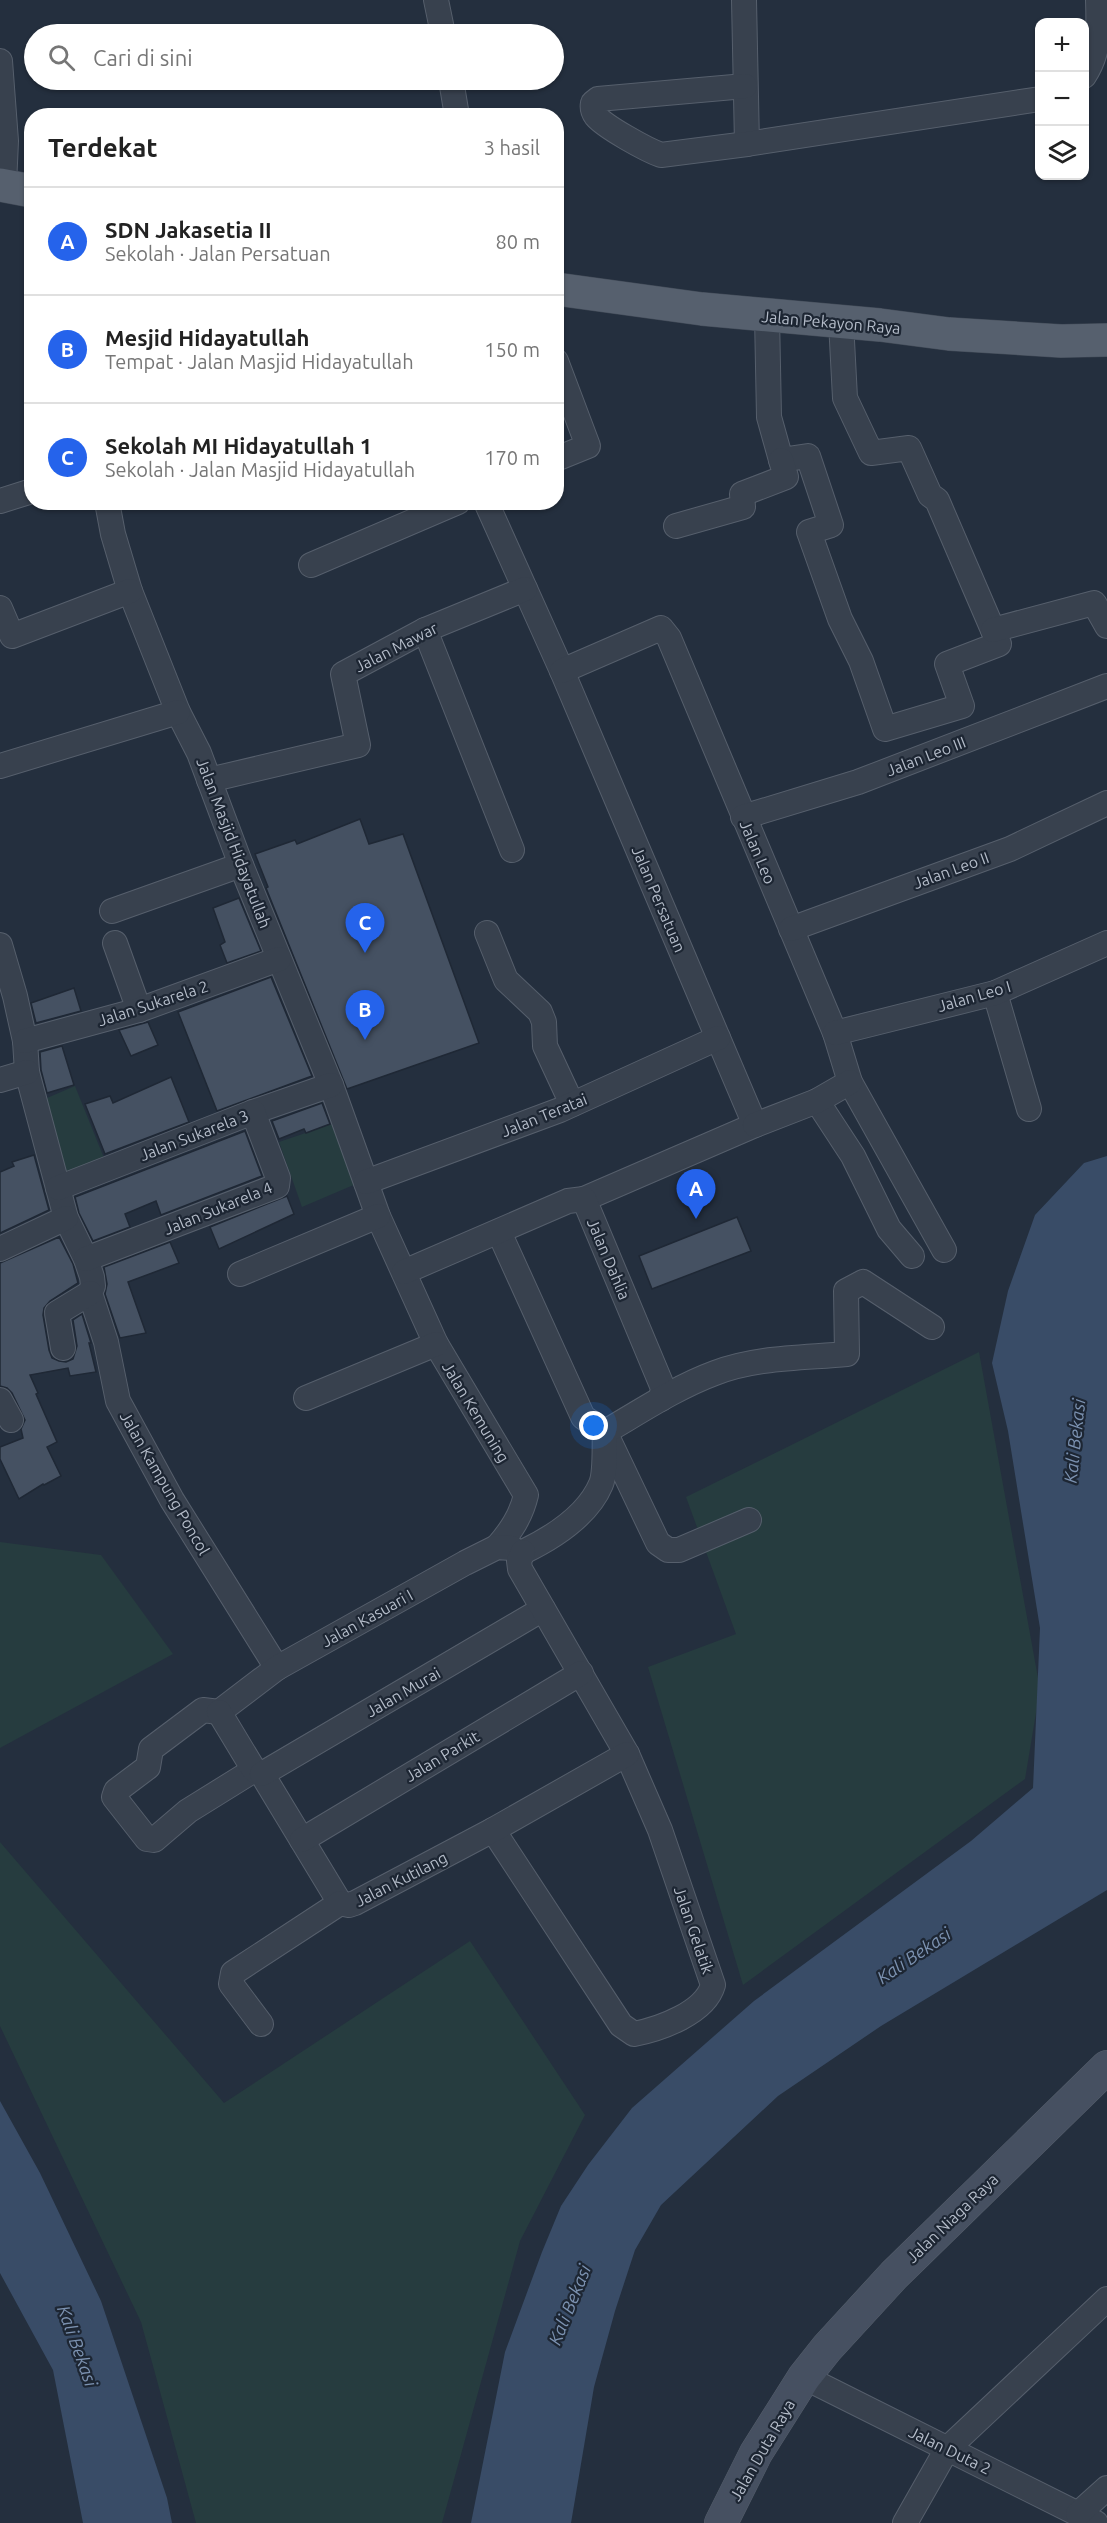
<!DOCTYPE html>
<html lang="id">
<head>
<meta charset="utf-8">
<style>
  body { margin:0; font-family:Ubuntu,sans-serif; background:#f6f6f6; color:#222 }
  .controls { position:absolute; right:18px; top:18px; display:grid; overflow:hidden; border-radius:12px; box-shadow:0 2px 4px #0004 }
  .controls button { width:54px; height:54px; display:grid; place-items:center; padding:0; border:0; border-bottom:2px solid #e0e0e0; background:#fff; color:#222; font:30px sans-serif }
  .you { position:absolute; left:594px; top:1426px; width:21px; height:21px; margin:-15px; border:4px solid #fff; border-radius:50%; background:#1a73e8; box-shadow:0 0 0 9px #1a73e833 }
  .badge { display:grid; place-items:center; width:39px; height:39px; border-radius:50%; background:#2563eb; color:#fff; font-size:20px; font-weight:700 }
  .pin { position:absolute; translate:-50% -50px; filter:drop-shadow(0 2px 3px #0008) }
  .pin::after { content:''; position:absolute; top:32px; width:21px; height:18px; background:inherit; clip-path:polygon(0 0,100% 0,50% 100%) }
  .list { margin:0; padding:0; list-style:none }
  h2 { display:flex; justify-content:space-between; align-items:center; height:78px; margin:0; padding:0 24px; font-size:26px }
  h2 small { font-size:20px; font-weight:400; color:#767676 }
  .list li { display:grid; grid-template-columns:39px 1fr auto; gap:18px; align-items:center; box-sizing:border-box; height:108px; padding:0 24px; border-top:2px solid #e0e0e0 }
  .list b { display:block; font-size:22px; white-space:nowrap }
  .list p { margin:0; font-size:20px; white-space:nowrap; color:#767676 }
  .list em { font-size:20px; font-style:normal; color:#767676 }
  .icon { flex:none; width:33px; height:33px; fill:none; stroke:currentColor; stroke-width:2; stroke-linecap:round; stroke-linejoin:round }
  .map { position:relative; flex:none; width:1107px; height:2523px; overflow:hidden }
  .search { position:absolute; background:#fff; box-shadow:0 2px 4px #0004; left:24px; top:24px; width:540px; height:66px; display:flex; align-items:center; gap:15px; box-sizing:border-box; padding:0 21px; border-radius:33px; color:#767676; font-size:22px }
  .panel { position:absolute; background:#fff; box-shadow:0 2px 4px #0004; left:24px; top:108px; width:540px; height:402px; border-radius:24px }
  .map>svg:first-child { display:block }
  .green { fill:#263c3f }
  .water { fill:#394c67 }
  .building { fill:#455162; stroke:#1f2835; stroke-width:1.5 }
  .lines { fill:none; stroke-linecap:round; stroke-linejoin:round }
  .street-casing { stroke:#565f6c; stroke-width:26 }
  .secondary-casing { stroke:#565f6c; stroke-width:34 }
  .primary-casing { stroke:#414a57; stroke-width:34 }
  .street { stroke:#38414e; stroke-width:24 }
  .secondary { stroke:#465061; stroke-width:33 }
  .primary { stroke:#56606e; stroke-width:33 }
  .labels { text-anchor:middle; stroke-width:4.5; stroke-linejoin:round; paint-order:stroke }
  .street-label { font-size:16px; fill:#b4bcc9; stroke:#1d2633 }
  .water-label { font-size:18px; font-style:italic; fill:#7c92b1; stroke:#1d2633 }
</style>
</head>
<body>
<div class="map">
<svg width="1107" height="2523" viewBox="0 0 1107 2523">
  <rect width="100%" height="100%" fill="#242f3e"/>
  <!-- green -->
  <g class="green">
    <path d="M75 1086 104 1158 66 1176 47 1098Z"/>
    <path d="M341 1121 363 1181 302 1207 279 1142Z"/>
    <path d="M979 1352 1040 1689 1025 1779 743 1985 648 1667 736 1634 686 1497Z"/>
    <path d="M0 1542 101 1555 173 1654 0 1748Z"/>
    <path d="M0 1842 224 2103 470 1941 585 2115 520 2241 442 2523H196L141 2322 0 2026Z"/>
  </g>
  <!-- water -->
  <g class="water">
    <path d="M1107 1156V1890L881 2026 778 2096 661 2205 635 2250 615 2311 594 2387 571 2523H471L505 2352 542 2252 561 2206 588 2165 632 2108 754 2001 971 1841 1033 1788 1040 1628 1008 1431 992 1363 1008 1291 1035 1215 1084 1163Z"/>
    <path d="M0 2101 40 2173 101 2301 167 2498 172 2523H83L53 2370 0 2273Z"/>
  </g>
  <!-- building -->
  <g class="building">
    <path d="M360 819 369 844 403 834 479 1043 347 1089 266 888 268 887 255 854 295 840 297 844Z"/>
    <path d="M239 898 261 951 227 963 220 945 225 942 213 908Z"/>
    <path d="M271 977 312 1076 217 1111 178 1012Z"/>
    <path d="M74 988 81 1011 36 1023 31 1003Z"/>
    <path d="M148 1022 158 1045 131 1056 119 1030Z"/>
    <path d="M62 1046 74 1085 47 1093 41 1070 40 1052Z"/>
    <path d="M171 1077 189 1122 105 1154 85 1104 110 1096 113 1103Z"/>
    <path d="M322 1103 330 1124 306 1133 304 1129 279 1139 272 1121Z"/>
    <path d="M245 1131 262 1176 161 1215 156 1201 125 1214 130 1227 93 1241 79 1213 75 1197Z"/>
    <path d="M34 1155 49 1210 0 1233V1172L14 1166 12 1162Z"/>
    <path d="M287 1196 294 1214 219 1249 210 1227Z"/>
    <path d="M737 1217 751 1251 652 1289 639 1256Z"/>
    <path d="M59 1237 73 1264 78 1283 50 1301 44 1308 43 1315 49 1350 52 1358 59 1361 66 1362 73 1359 77 1346 73 1320 82 1314 91 1343H89L96 1372 70 1376 68 1368 30 1375 38 1393 36 1394 57 1442 47 1447 61 1476 44 1485 43 1484 19 1499 0 1459V1447L23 1438 21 1429 25 1420 12 1393 7 1388 0 1386V1263Z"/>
    <path d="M170 1242 179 1263 128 1282 146 1333 120 1338 105 1294 107 1284 104 1267Z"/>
  </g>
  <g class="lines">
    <defs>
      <g id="street">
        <path d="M436 0 443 34"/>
        <path d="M744 0 747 144"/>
        <path d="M0 61 6 141 4 185"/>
        <path d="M1084 76C1100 52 1099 28 1098 0"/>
        <path d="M451 80 457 116"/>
        <path d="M745 86 598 99 593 103C592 108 593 112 596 116 605 127 647 150 661 155L747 144 1040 99"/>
        <path d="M767 316 769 417 781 460 808 456 831 525 809 532 840 619 861 661 885 729 962 706 947 664 999 644 937 500 930 495 909 448 871 453 845 398 841 322"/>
        <path d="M556 361 588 446 556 459"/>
        <path d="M0 501 32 491"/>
        <path d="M107 502 113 534 130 591 178 712 199 753 241 865 331 1085 378 1216 436 1344 526 1495C521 1516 511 1531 497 1547"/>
        <path d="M486 502 562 671 755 1125 584 1199"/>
        <path d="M676 526 743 507 742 494 786 477 781 460"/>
        <path d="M311 565 458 502"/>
        <path d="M0 608 12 636 130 591"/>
        <path d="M425 630 512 850"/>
        <path d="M993 630 1094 603 1107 626"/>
        <path d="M562 671 661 628 669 638 835 1033 850 1082 944 1250"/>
        <path d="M0 766 178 712"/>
        <path d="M209 780 358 745 343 674 425 630 525 589"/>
        <path d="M743 817 858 782 1107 686"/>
        <path d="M112 911 241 865"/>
        <path d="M791 929 1010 849 1107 803"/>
        <path d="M487 933 506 980 540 1012 544 1022 545 1046 572 1104"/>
        <path d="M115 943 139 1010"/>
        <path d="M0 945 15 996 25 1041 27 1072 66 1218 86 1259 92 1277 93 1286 90 1293 106 1342 118 1401 172 1500 277 1668"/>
        <path d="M995 993 1029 1109"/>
        <path d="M835 1033 995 993 1107 943"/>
        <path d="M25 1041 139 1010 279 959"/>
        <path d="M0 1080 27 1072"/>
        <path d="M817 1101 853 1156 889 1229 912 1256"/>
        <path d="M755 1125 817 1101 850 1082"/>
        <path d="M366 1182 560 1110 718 1038"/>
        <path d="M58 1188 253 1112 331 1085"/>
        <path d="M499 1232 583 1417 605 1432 658 1543 668 1550H679L749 1520"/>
        <path d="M0 1249 66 1218"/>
        <path d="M86 1259 277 1186 278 1178 253 1112"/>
        <path d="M404 1272 568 1201 584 1199 663 1388 661 1399"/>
        <path d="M240 1274 378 1216"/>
        <path d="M63 1348 57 1313 90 1293"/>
        <path d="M306 1398 436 1344"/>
        <path d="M0 1400 11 1420"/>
        <path d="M523 1552C552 1538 588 1515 601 1484 606 1472 604 1446 605 1432 641 1411 677 1387 715 1373 756 1357 804 1358 847 1354L846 1291 863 1282 932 1327"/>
        <path d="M219 1712 277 1668 465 1563 497 1547 512 1548"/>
        <path d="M219 1712 203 1710 151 1749 148 1767 116 1791 114 1797 147 1839 154 1840 188 1811 254 1770"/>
        <path d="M219 1712 254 1770 262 1774 340 1903"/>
        <path d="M262 1774 543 1609"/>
        <path d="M493 1830 621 2025 634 2034C660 2029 705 2013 713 1985L660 1830 627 1754 520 1569 519 1561 523 1552"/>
        <path d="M302 1840 581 1673"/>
        <path d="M261 2024 231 1984 233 1973 340 1903 349 1905 355 1903 493 1830 627 1754"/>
        <path d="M804 2377 1096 2523"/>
        <path d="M1078 2514 1107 2488"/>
        <path d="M905 2523 947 2449 1107 2299"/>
      </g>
      <path id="secondary" d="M721 2523 756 2453 804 2377 827 2348 894 2275 1107 2067"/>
      <g id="primary">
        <path d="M0 185 32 191"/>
        <path d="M556 289 702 309 880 325 949 334 1061 341 1107 340"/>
      </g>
    </defs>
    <!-- street casing -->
    <use href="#street" class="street-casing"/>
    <!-- secondary casing -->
    <use href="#secondary" class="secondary-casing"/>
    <!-- primary casing -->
    <use href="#primary" class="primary-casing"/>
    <!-- street -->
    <use href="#street" class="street"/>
    <!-- secondary -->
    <use href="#secondary" class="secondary"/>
    <!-- primary -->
    <use href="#primary" class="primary"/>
  </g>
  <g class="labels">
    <!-- street labels -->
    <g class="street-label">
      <text transform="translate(831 322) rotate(5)" y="6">Jalan Pekayon Raya</text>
      <text transform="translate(396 647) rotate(-27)" y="6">Jalan Mawar</text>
      <text transform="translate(926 756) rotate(-21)" y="6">Jalan Leo III</text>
      <text transform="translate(234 843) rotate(69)" y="6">Jalan Masjid Hidayatullah</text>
      <text transform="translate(758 852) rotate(67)" y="6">Jalan Leo</text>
      <text transform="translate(951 870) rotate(-20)" y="6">Jalan Leo II</text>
      <text transform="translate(659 899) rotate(67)" y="6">Jalan Persatuan</text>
      <text transform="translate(974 996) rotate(-16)" y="6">Jalan Leo I</text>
      <text transform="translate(153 1003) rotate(-18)" y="6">Jalan Sukarela 2</text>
      <text transform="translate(544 1115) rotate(-22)" y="6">Jalan Teratai</text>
      <text transform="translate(194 1135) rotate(-21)" y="6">Jalan Sukarela 3</text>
      <text transform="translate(218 1208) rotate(-22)" y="6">Jalan Sukarela 4</text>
      <text transform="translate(609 1259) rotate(67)" y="6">Jalan Dahlia</text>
      <text transform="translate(476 1412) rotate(59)" y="6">Jalan Kemuning</text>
      <text transform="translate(165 1483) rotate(60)" y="6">Jalan Kampung Poncol</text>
      <text transform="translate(367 1618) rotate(-29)" y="6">Jalan Kasuari I</text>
      <text transform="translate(403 1692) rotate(-30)" y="6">Jalan Murai</text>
      <text transform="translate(442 1756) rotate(-31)" y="6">Jalan Parkit</text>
      <text transform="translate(401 1879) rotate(-27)" y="6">Jalan Kutilang</text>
      <text transform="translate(694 1930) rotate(71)" y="6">Jalan Gelatik</text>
      <text transform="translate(952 2218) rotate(-44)" y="6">Jalan Niaga Raya</text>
      <text transform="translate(762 2450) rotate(-60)" y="6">Jalan Duta Raya</text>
      <text transform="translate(950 2450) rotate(26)" y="6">Jalan Duta 2</text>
    </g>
    <!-- water labels -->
    <g class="water-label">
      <text transform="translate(1075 1441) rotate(-84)" y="6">Kali Bekasi</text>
      <text transform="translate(914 1956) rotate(-34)" y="6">Kali Bekasi</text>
      <text transform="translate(570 2305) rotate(-68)" y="6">Kali Bekasi</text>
      <text transform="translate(77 2346) rotate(70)" y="6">Kali Bekasi</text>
    </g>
  </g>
</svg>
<div class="controls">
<button>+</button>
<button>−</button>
<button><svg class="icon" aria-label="layers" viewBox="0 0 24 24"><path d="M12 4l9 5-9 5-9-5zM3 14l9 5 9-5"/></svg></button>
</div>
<div class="you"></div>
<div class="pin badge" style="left:696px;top:1219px">A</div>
<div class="pin badge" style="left:365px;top:1040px">B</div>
<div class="pin badge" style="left:365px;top:953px">C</div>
<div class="search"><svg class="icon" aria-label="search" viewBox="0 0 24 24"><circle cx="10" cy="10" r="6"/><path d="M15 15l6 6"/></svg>Cari di sini</div>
<section class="panel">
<h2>Terdekat<small>3 hasil</small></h2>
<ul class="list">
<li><span class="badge">A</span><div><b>SDN Jakasetia II</b><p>Sekolah · Jalan Persatuan</p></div><em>80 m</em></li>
<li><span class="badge">B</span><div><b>Mesjid Hidayatullah</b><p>Tempat · Jalan Masjid Hidayatullah</p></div><em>150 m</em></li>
<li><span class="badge">C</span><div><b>Sekolah MI Hidayatullah 1</b><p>Sekolah · Jalan Masjid Hidayatullah</p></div><em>170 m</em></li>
</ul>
</section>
</div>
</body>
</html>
